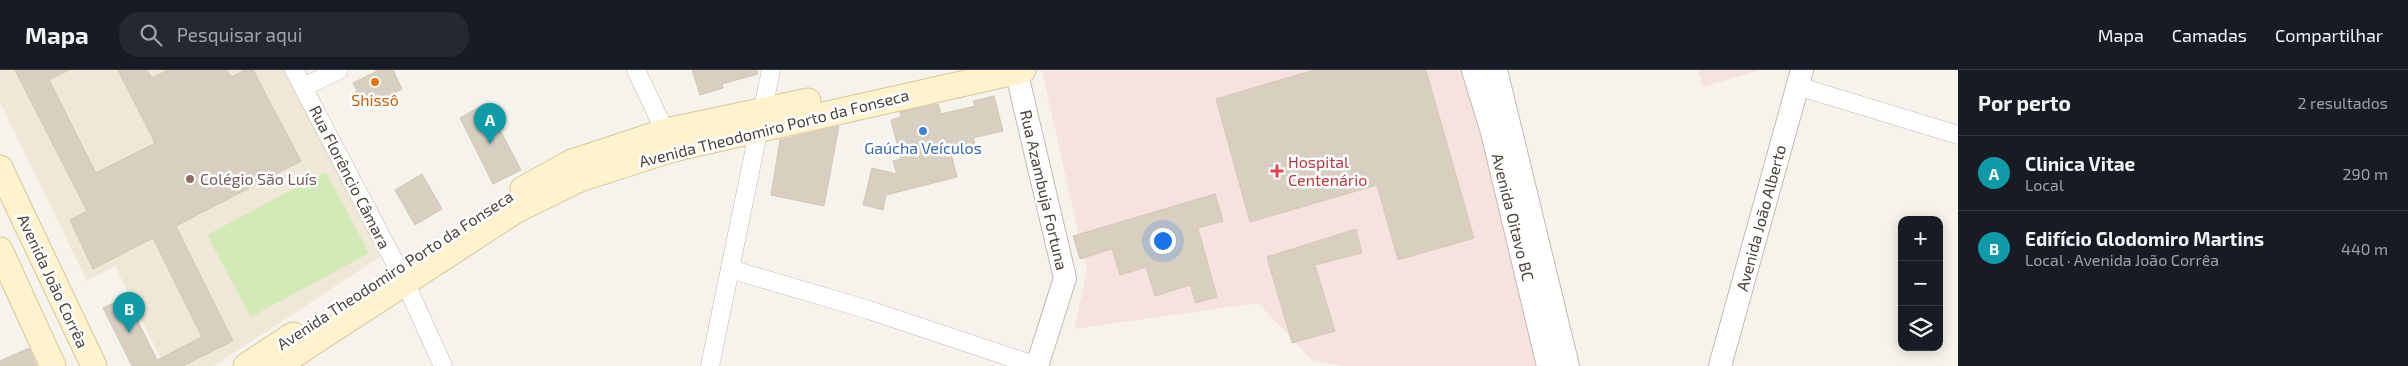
<!DOCTYPE html>
<html lang="pt">
<head>
<meta charset="utf-8">
<style>
  body { margin:0; font-family:"Exo 2",sans-serif; background:#242831; color:#f1f3f6 }
  .controls { position:absolute; right:15px; bottom:15px; display:grid; overflow:hidden; border-radius:10px; box-shadow:0 2px 12px #0003 }
  .controls button { width:45px; height:45px; display:grid; place-items:center; padding:0; border:0; border-bottom:1px solid #363941; background:#171b24; color:#f1f3f6; font:25px sans-serif }
  .you { position:absolute; left:1162px; top:170px; width:18px; height:18px; margin:-12px; border:4px solid #fff; border-radius:50%; background:#1a73e8; box-shadow:0 0 0 8px #1a73e833 }
  .badge { display:grid; place-items:center; width:32px; height:32px; border-radius:50%; background:#fc3f1d; color:#fff; font-size:16px; font-weight:700 }
  .pin { position:absolute; translate:-50% -41px; filter:drop-shadow(0 1px 2px #0008) }
  .pin::after { content:''; position:absolute; top:26px; width:18px; height:15px; background:inherit; clip-path:polygon(0 0,100% 0,50% 100%) }
  .list { margin:0; padding:0; list-style:none }
  h2 { display:flex; justify-content:space-between; align-items:center; height:65px; margin:0; padding:0 20px; font-size:21px }
  h2 small { font-size:16px; font-weight:400; color:#9ea1a6 }
  .list li { display:grid; grid-template-columns:32px 1fr auto; gap:15px; align-items:center; box-sizing:border-box; height:75px; padding:0 20px; border-top:1px solid #363941 }
  .list b { display:block; font-size:19px; white-space:nowrap }
  .list p { margin:0; font-size:16px; white-space:nowrap; color:#9ea1a6 }
  .list em { font-size:16px; font-style:normal; color:#9ea1a6 }
  .icon { flex:none; width:28px; height:28px; fill:none; stroke:currentColor; stroke-width:2; stroke-linecap:round; stroke-linejoin:round }
  .map { position:relative; flex:none; width:1958px; height:296px; overflow:hidden }
  header { display:flex; align-items:center; gap:30px; box-sizing:border-box; height:70px; padding:0 25px; background:#171b24; border-bottom:1px solid #363941 }
  header strong { font-size:24px }
  nav { display:flex; gap:28px; margin-inline-start:auto; font-size:18px }
  .search { width:350px; height:45px; background:#242831; display:flex; align-items:center; gap:12px; box-sizing:border-box; padding:0 18px; border-radius:20px; color:#9ea1a6; font-size:19px }
  main { display:flex }
  aside { flex:1; background:#171b24 }
  .map>svg:first-child { display:block }
  .education { fill:#efe8d6 }
  .medical { fill:#f6e3e0 }
  .green { fill:#d2eab5 }
  .building { fill:#d8cfc1; stroke:#d3c7b4 }
  .lines { fill:none; stroke-linecap:round; stroke-linejoin:round }
  .minor-casing { stroke:#c2bbae; stroke-width:19 }
  .tertiary-casing { stroke:#c2bbae; stroke-width:24 }
  .secondary-casing { stroke:#d6c79b; stroke-width:27 }
  .minor { stroke:#fff; stroke-width:18 }
  .tertiary { stroke:#fff; stroke-width:22 }
  .secondary { stroke:#fff3cd; stroke-width:25 }
  .food-dot { fill:#e8710a; stroke:#fff; stroke-width:2 }
  .shop-dot { fill:#3f7fe0; stroke:#fff; stroke-width:2 }
  .health-dot { fill:#e0444e; stroke:#fff; stroke-width:2 }
  .education-dot { fill:#8d6e63; stroke:#fff; stroke-width:2 }
  .labels { text-anchor:middle; stroke-width:5; stroke-linejoin:round; paint-order:stroke }
  .food-label { font-size:16px; fill:#c56008; stroke:#fff }
  .street-label { font-size:16px; fill:#4b4439; stroke:#fff }
  .shop-label { font-size:16px; fill:#366cbe; stroke:#fff }
  .health-label { font-size:16px; fill:#be3a42; stroke:#fff; text-anchor:start }
  .education-label { font-size:16px; fill:#785e54; stroke:#fff; text-anchor:start }
</style>
</head>
<body>
<header>
<strong>Mapa</strong>
<div class="search"><svg class="icon" aria-label="search" viewBox="0 0 24 24"><circle cx="10" cy="10" r="6"/><path d="M15 15l6 6"/></svg>Pesquisar aqui</div>
<nav><a>Mapa</a><a>Camadas</a><a>Compartilhar</a></nav>
</header>
<main>
<div class="map">
<svg width="1958" height="296" viewBox="0 0 1958 296">
  <rect width="100%" height="100%" fill="#f6f3ec"/>
  <!-- education -->
  <path class="education" d="M0 0H287L381 186 214 296H165L115 196 87 211 0 32Z"/>
  <!-- medical -->
  <g class="medical">
    <path d="M1466 0 1538 296H1346L1312 290 1258 233 1074 259 1087 201 1042 1Z"/>
    <path d="M1698 0H1760L1703 17Z"/>
  </g>
  <!-- green -->
  <path class="green" d="M326 102 369 183 251 247 207 165Z"/>
  <!-- building -->
  <g class="building">
    <path d="M15 0H69L49 10 96 103 155 73 118 0H147L152 8 168 0H227L231 7 245 0H253L301 91 176 156 233 271 183 296H132L103 238 126 227 157 290 202 267 153 168 93 199 70 150 87 141Z"/>
    <path d="M379 0H393L402 19 383 29 382 25 361 36 354 23 357 21 353 13Z"/>
    <path d="M692 0H757L758 4 722 14 723 18 700 25Z"/>
    <path d="M1314 0H1426L1474 168 1398 190 1377 115 1250 152 1216 29Z"/>
    <path d="M994 26 1003 61 973 68 975 73 950 79 957 107 886 125 883 140 863 135 872 98 897 104 893 91 901 89 891 50 901 47 900 42 938 34 941 44 975 36 973 31Z"/>
    <path d="M486 33 521 100 493 114 460 48Z"/>
    <path d="M839 56 824 136 771 125 780 70Z"/>
    <path d="M422 104 442 139 415 155 395 120Z"/>
    <path d="M1215 124 1223 151 1198 158 1217 227 1196 233 1190 215 1155 226 1146 197 1120 205 1112 179 1080 189 1073 166Z"/>
    <path d="M1356 159 1362 183 1315 195 1335 261 1292 273 1267 187Z"/>
    <path d="M29 278 37 296H0V291Z"/>
  </g>
  <g class="lines">
    <defs>
      <g id="minor">
        <path d="M294 0 405 212 443 296"/>
        <path d="M636 0 670 72"/>
        <path d="M1797 16 1958 65"/>
        <path d="M303 17 339 0"/>
        <path d="M730 199 869 240 1037 296"/>
        <path d="M710 296 771 0"/>
      </g>
      <g id="tertiary">
        <path d="M1016 0 1065 208 1037 296"/>
        <path d="M1473 0 1492 62 1548 296"/>
        <path d="M1496 0 1568 296"/>
        <path d="M1720 296 1802 0"/>
      </g>
      <g id="secondary">
        <path d="M0 98 94 296"/>
        <path d="M523 119 572 92 666 61 808 31"/>
        <path d="M0 180 53 296"/>
        <path d="M246 296 293 265"/>
        <path d="M277 296 515 141 580 109 673 79 1023 0"/>
      </g>
    </defs>
    <!-- minor casing -->
    <use href="#minor" class="minor-casing"/>
    <!-- tertiary casing -->
    <use href="#tertiary" class="tertiary-casing"/>
    <!-- secondary casing -->
    <use href="#secondary" class="secondary-casing"/>
    <!-- minor -->
    <use href="#minor" class="minor"/>
    <!-- tertiary -->
    <use href="#tertiary" class="tertiary"/>
    <!-- secondary -->
    <use href="#secondary" class="secondary"/>
  </g>
  <!-- markers -->
  <circle class="food-dot" cx="375" cy="12" r="5"/>
  <circle class="shop-dot" cx="923" cy="61" r="5"/>
  <path class="health-dot" d="M1274.5 93.5h5v5h5v5h-5v5h-5v-5h-5v-5h5z"/>
  <circle class="education-dot" cx="190" cy="109" r="5"/>
  <g class="labels">
    <!-- food labels -->
    <g class="food-label">
      <text x="375" y="36">Shissô</text>
    </g>
    <!-- street labels -->
    <g class="street-label">
      <text transform="translate(774 58) rotate(-14)" y="6">Avenida Theodomiro Porto da Fonseca</text>
      <text transform="translate(350 107) rotate(63)" y="6">Rua Florêncio Câmara</text>
      <text transform="translate(1044 120) rotate(77)" y="6">Rua Azambuja Fortuna</text>
      <text transform="translate(1513 147) rotate(76)" y="6">Avenida Oitavo BC</text>
      <text transform="translate(1761 148) rotate(-75)" y="6">Avenida João Alberto</text>
      <text transform="translate(395 200) rotate(-33)" y="6">Avenida Theodomiro Porto da Fonseca</text>
      <text transform="translate(53 211) rotate(65)" y="6">Avenida João Corrêa</text>
    </g>
    <!-- shop labels -->
    <g class="shop-label">
      <text x="923" y="84">Gaúcha Veículos</text>
    </g>
    <!-- health labels -->
    <g class="health-label">
      <text x="1288" y="98">Hospital<tspan x="1288" dy="18">Centenário</tspan></text>
    </g>
    <!-- education labels -->
    <g class="education-label">
      <text x="200" y="115">Colégio São Luís</text>
    </g>
  </g>
</svg>
<div class="controls">
<button>+</button>
<button>−</button>
<button><svg class="icon" aria-label="layers" viewBox="0 0 24 24"><path d="M12 4l9 5-9 5-9-5zM3 14l9 5 9-5"/></svg></button>
</div>
<div class="you"></div>
<div class="pin badge" style="left:490px;top:74px;background:#0f9aa8">A</div>
<div class="pin badge" style="left:129px;top:263px;background:#0f9aa8">B</div>
</div>
<aside>
<h2>Por perto<small>2 resultados</small></h2>
<ul class="list">
<li><span class="badge" style="background:#0f9aa8">A</span><div><b>Clinica Vitae</b><p>Local</p></div><em>290 m</em></li>
<li><span class="badge" style="background:#0f9aa8">B</span><div><b>Edifício Glodomiro Martins</b><p>Local · Avenida João Corrêa</p></div><em>440 m</em></li>
</ul>
</aside>
</main>
</body>
</html>
